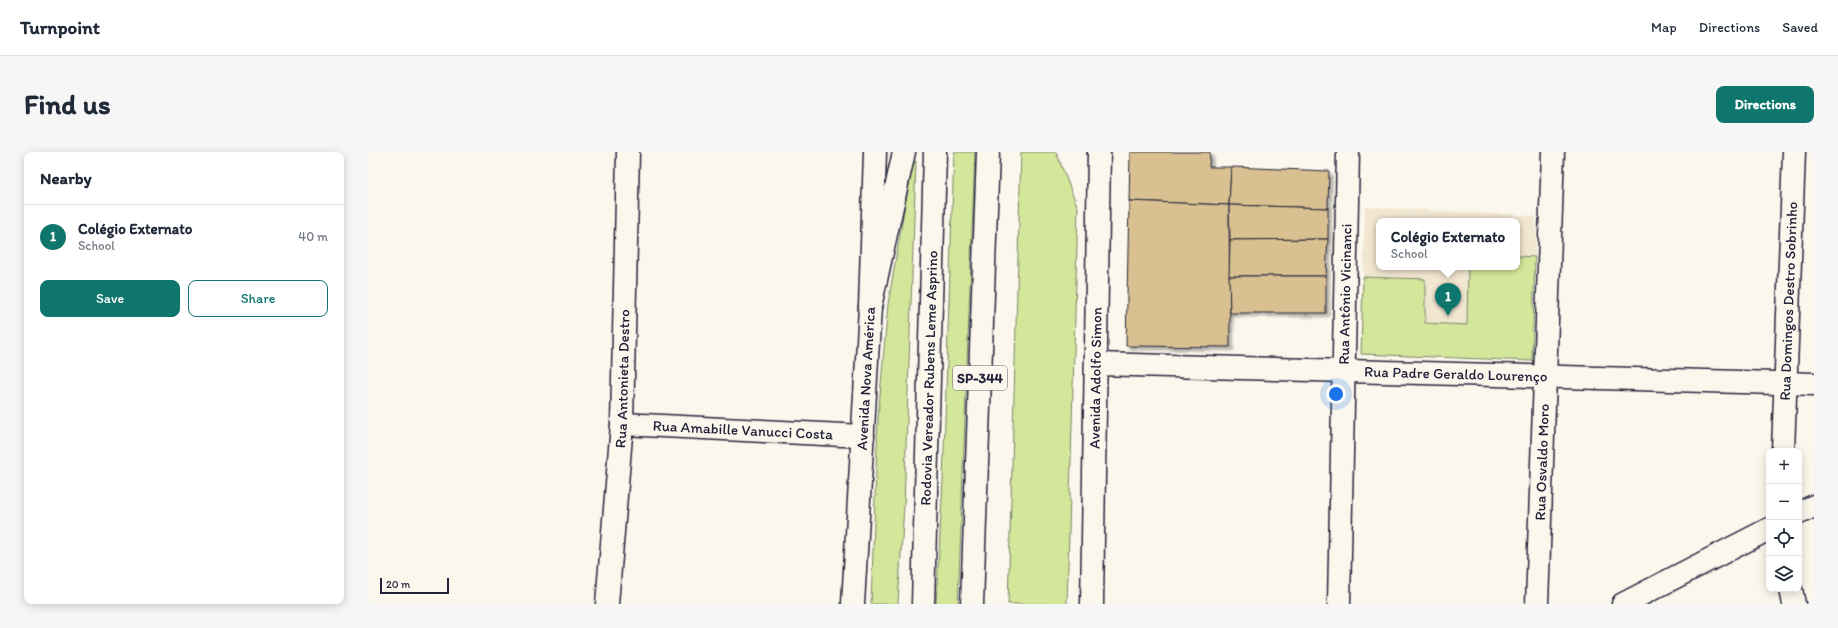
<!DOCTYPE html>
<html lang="en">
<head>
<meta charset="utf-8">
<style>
  body { margin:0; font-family:Itim,sans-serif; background:#f6f6f7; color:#1f2937 }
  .controls { position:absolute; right:12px; bottom:12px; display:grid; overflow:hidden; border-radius:8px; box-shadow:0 2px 10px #0003 }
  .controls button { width:36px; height:36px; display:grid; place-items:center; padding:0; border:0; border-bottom:1px solid #e0e1e3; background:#fff; color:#1f2937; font:20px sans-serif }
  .scale { position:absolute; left:12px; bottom:10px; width:69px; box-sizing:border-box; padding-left:4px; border:2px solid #22223b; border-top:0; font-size:11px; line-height:14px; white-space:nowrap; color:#22223b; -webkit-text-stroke:3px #fbf7ec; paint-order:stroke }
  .you { position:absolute; left:968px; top:242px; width:14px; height:14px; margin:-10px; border:3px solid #fff; border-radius:50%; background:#1a73e8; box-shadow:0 0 0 6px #1a73e833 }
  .badge { display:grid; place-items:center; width:26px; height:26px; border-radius:50%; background:#0f766e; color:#fff; font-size:13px; font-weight:700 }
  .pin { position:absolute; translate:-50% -33px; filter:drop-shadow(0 1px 2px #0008) }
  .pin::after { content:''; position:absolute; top:21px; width:14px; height:12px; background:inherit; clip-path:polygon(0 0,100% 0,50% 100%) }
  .popup { position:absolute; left:1008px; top:66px; width:144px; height:52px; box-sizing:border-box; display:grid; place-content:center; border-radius:8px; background:#fff; filter:drop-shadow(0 1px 3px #0005); font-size:13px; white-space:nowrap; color:#747a83 }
  .popup b { font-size:15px; color:#1f2937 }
  .popup::after { content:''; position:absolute; left:50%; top:100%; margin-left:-8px; border:8px solid transparent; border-top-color:#fff }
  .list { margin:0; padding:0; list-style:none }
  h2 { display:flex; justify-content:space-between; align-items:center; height:52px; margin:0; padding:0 16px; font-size:17px }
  h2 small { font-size:13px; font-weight:400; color:#747a83 }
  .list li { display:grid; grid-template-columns:26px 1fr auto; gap:12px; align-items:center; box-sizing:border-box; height:64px; padding:0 16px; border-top:1px solid #e0e1e3 }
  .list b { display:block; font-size:15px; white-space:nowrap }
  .list p { margin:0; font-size:13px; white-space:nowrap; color:#747a83 }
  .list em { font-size:13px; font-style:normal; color:#747a83 }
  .actions { display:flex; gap:8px; padding:12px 16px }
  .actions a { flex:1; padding:9px 0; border:1px solid #0f766e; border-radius:8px; text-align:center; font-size:14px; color:#0f766e }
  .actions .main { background:#0f766e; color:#fff }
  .icon { flex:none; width:22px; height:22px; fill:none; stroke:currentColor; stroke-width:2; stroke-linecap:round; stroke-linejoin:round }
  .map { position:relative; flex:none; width:1446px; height:452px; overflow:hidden; border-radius:8px }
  header { display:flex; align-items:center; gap:24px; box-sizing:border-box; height:56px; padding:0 20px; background:#fff; border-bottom:1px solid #e0e1e3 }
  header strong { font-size:19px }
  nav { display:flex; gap:22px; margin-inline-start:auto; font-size:14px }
  .intro { display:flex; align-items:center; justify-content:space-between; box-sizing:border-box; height:96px; padding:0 24px }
  h1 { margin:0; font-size:28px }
  .button { padding:10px 18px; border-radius:8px; background:#0f766e; color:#fff; font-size:14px; font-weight:700 }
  main { display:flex; gap:24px; padding:0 24px }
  aside { flex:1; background:#fff; border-radius:8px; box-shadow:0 2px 10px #0003 }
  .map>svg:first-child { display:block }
  .built { fill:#f1e6d0; fill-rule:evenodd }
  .green { fill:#d4e69a; stroke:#7b846a }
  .building { fill:#d9c090; stroke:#22223b; filter:url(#shadow) }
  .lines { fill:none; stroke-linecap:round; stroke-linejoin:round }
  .minor-casing { stroke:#22223b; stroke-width:25 }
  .major-casing { stroke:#22223b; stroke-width:25 }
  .highway-casing { stroke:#22223b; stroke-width:25 }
  .minor { stroke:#fbf7ec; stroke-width:22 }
  .major { stroke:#fbf7ec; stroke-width:22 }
  .highway { stroke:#fbf7ec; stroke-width:22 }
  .labels { text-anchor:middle; stroke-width:3; stroke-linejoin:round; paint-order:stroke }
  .shield { fill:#fbf7ec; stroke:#636270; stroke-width:1 }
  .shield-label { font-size:14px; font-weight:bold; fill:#22223b }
  .street-label { font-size:15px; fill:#22223b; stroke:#fbf7ec }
</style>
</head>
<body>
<header>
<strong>Turnpoint</strong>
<nav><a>Map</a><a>Directions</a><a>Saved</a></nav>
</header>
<div class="intro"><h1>Find us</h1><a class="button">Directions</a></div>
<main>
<aside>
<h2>Nearby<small></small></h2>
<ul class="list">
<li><span class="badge">1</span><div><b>Colégio Externato</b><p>School</p></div><em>40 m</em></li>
</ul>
<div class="actions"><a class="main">Save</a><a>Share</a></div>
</aside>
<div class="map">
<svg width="1446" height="452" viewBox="0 0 1446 452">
  <defs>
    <filter id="shadow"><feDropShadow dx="3.5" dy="3.5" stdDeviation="1" flood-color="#0004"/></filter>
  </defs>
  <rect width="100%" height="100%" fill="#fbf7ec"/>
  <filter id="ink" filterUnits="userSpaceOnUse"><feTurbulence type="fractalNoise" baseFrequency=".025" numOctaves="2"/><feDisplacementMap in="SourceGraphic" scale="8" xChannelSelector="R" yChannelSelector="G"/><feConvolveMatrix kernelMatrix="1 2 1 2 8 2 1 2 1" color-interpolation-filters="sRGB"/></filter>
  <g filter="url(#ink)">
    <!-- built -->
    <path class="built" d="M997 55 1168 64 1164 209 993 202ZM1011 69H1149V115H1011Z"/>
    <!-- green -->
    <g class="green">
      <path d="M586 0H607L590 452H568L575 328Z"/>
      <path d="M653 0H688L710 56 699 452H640Z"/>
      <path d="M548 9 536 353 530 452H503L510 266 520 152 544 12Z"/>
      <path d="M1149 104 1167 105 1164 209 993 202 995 125 1057 127V171L1099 173 1100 115H1149Z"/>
    </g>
    <!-- building -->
    <g class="building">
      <path d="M762 0H842L841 15H863L861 53 761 49Z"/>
      <path d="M863 15 961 19 960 56 861 53Z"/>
      <path d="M761 49 861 53 862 195 758 194Z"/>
      <path d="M861 53 960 56V87L862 88Z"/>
      <path d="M960 87 958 124H861L862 88Z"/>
      <path d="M861 124H958V161H862Z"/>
    </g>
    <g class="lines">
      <defs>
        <g id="minor">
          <path id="s1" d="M729 212 1446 232"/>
          <path id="s2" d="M254 272 495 284"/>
          <path id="s3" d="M1415 299 1426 0"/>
          <path d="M1431 361 1446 354"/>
          <path d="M1423 437 1426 452"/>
          <path id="s4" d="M239 452 254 272 260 0"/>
          <path id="s5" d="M971 452 980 0"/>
          <path id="s6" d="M1169 452 1185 0"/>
          <path d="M1255 452 1401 377"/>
        </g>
        <g id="major">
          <path id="s7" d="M485 452 502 155 507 0"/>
          <path id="s8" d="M724 452 731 0"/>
        </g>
        <g id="highway">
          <path d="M731 0V1"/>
          <path d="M502 155 536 0"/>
          <path id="s9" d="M555 452 567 0"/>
          <path d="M604 452 620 0"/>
        </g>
      </defs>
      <!-- minor casing -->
      <use href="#minor" class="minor-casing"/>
      <!-- major casing -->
      <use href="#major" class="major-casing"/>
      <!-- highway casing -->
      <use href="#highway" class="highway-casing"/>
      <!-- minor -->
      <use href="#minor" class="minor"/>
      <!-- major -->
      <use href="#major" class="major"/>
      <!-- highway -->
      <use href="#highway" class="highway"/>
    </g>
  </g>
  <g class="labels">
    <!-- shield labels -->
    <rect class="shield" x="585" y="214" width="54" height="24" rx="3"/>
    <g class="shield-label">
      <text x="612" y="231">SP-344</text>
    </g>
    <!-- street labels -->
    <g class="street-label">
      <text dy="5" stroke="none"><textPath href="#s5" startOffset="310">Rua Antônio Vicinanci</textPath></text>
      <text dy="5" stroke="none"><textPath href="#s3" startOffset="150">Rua Domingos Destro Sobrinho</textPath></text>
      <text dy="5" stroke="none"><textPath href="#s1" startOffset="359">Rua Padre Geraldo Lourenço</textPath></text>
      <text dy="5" stroke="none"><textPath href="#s4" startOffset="226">Rua Antonieta Destro</textPath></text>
      <text dy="5" stroke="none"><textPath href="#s7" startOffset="226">Avenida Nova América</textPath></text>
      <text dy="5" stroke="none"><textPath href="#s9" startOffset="226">Rodovia Vereador Rubens Leme Asprino</textPath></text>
      <text dy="5" stroke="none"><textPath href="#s8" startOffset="226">Avenida Adolfo Simon</textPath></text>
      <text dy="5" stroke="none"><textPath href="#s2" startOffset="121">Rua Amabille Vanucci Costa</textPath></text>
      <text dy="5" stroke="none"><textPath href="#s6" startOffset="142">Rua Osvaldo Moro</textPath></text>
    </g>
  </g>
</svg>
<div class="controls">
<button>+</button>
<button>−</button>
<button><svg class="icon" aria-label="locate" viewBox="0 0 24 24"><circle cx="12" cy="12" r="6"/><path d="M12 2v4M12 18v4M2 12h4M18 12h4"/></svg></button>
<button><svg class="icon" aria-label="layers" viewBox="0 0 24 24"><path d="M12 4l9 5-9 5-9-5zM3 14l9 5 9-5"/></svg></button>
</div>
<div class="scale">20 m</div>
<div class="you"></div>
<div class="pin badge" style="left:1080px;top:164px">1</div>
<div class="popup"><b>Colégio Externato</b>School</div>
</div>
</main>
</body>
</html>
